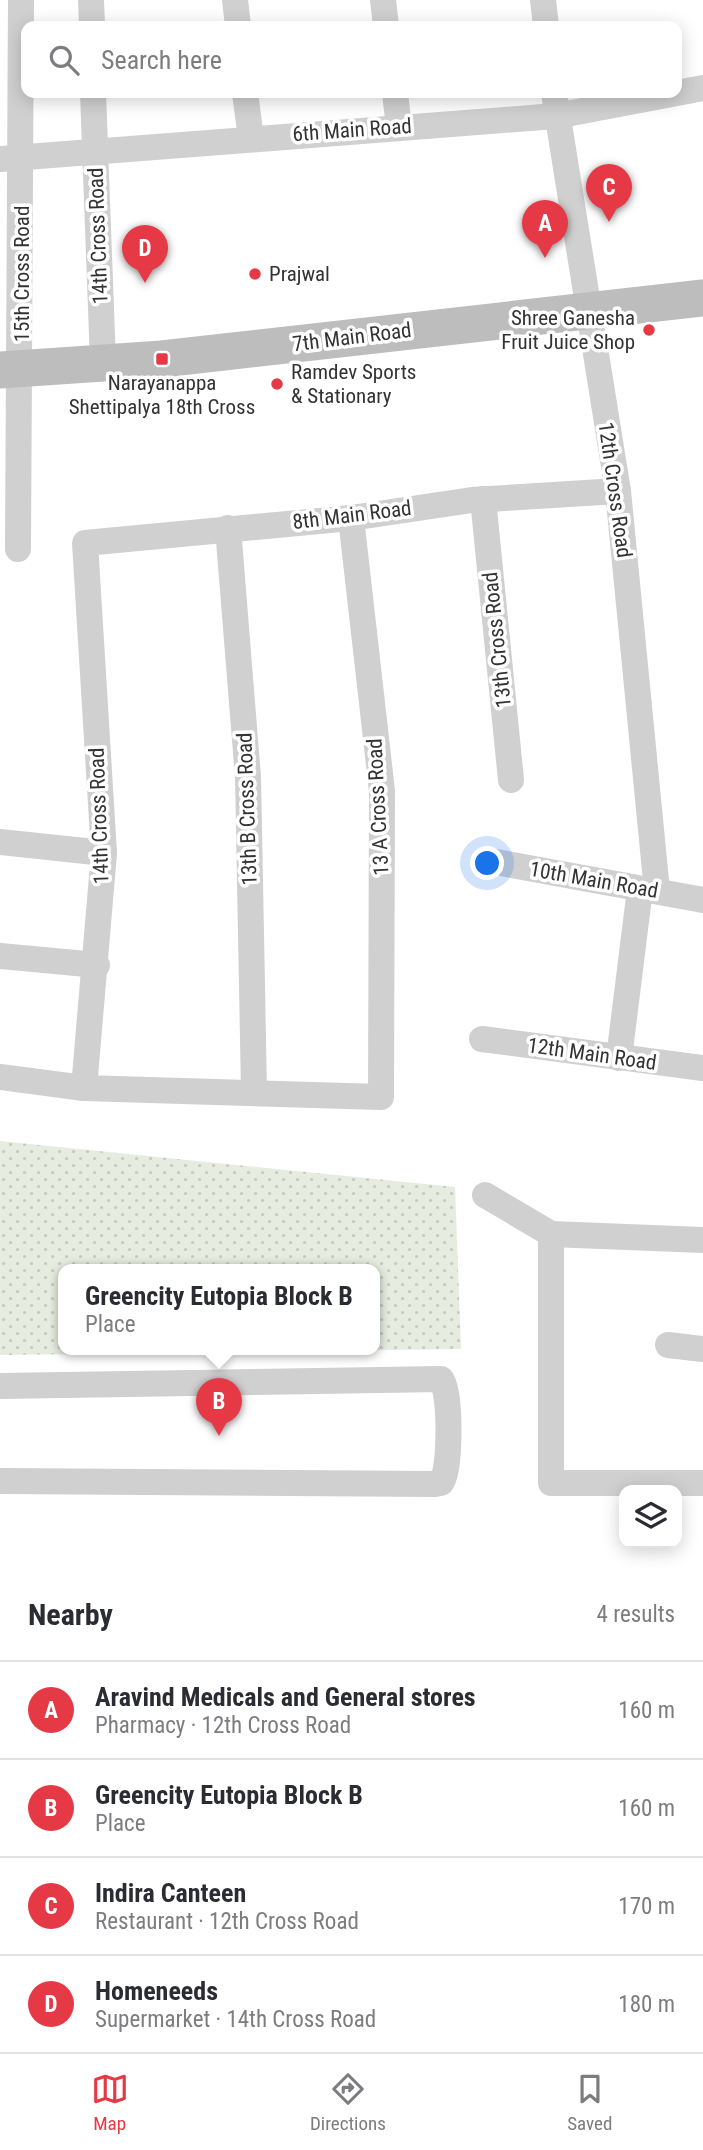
<!DOCTYPE html>
<html lang="en">
<head>
<meta charset="utf-8">
<style>
  body { margin:0; font-family:"Roboto Condensed",sans-serif; background:#f7f7f7; color:#2b2b33 }
  .controls { position:absolute; right:21px; bottom:21px; display:grid; overflow:hidden; border-radius:14px; box-shadow:0 4px 18px #0003 }
  .controls button { width:63px; height:63px; display:grid; place-items:center; padding:0; border:0; border-bottom:2px solid #e1e1e2; background:#fff; color:#2b2b33; font:35px sans-serif }
  .you { position:absolute; left:488px; top:864px; width:24px; height:24px; margin:-18px; border:5px solid #fff; border-radius:50%; background:#1a73e8; box-shadow:0 0 0 10px #1a73e833 }
  .badge { display:grid; place-items:center; width:46px; height:46px; border-radius:50%; background:#e63946; color:#fff; font-size:23px; font-weight:700 }
  .pin { position:absolute; translate:-50% -58px; filter:drop-shadow(0 2px 4px #0008) }
  .pin::after { content:''; position:absolute; top:37px; width:24px; height:21px; background:inherit; clip-path:polygon(0 0,100% 0,50% 100%) }
  .popup { position:absolute; left:58px; top:1264px; width:322px; height:91px; box-sizing:border-box; display:grid; place-content:center; border-radius:14px; background:#fff; filter:drop-shadow(0 2px 5px #0005); font-size:23px; white-space:nowrap; color:#7c7c81 }
  .popup b { font-size:26px; color:#2b2b33 }
  .popup::after { content:''; position:absolute; left:50%; top:100%; margin-left:-14px; border:14px solid transparent; border-top-color:#fff }
  .list { margin:0; padding:0; list-style:none }
  h2 { display:flex; justify-content:space-between; align-items:center; height:91px; margin:0; padding:0 28px; font-size:30px }
  h2 small { font-size:23px; font-weight:400; color:#7c7c81 }
  .list li { display:grid; grid-template-columns:46px 1fr auto; gap:21px; align-items:center; box-sizing:border-box; height:98px; padding:0 28px; border-top:2px solid #e1e1e2 }
  .list b { display:block; font-size:26px; white-space:nowrap }
  .list p { margin:0; font-size:23px; white-space:nowrap; color:#7c7c81 }
  .list em { font-size:23px; font-style:normal; color:#7c7c81 }
  .icon { flex:none; width:38px; height:38px; fill:none; stroke:currentColor; stroke-width:2; stroke-linecap:round; stroke-linejoin:round }
  .map { position:relative; flex:none; width:703px; height:1569px; overflow:hidden }
  .search { position:absolute; background:#fff; box-shadow:0 4px 18px #0003; left:21px; right:21px; top:21px; height:77px; display:flex; align-items:center; gap:18px; box-sizing:border-box; padding:0 24px; border-radius:14px; color:#7c7c81; font-size:26px }
  .sheet { height:483px; background:#fff }
  nav { display:flex; justify-content:space-around; align-items:center; box-sizing:border-box; height:98px; border-top:2px solid #e1e1e2; background:#fff; font-size:19px; color:#7c7c81 }
  nav a { display:grid; justify-items:center; gap:4px }
  nav .on { color:#e63946 }
  .map>svg:first-child { display:block }
  .grass { fill:url(#grass-dots); fill-rule:evenodd }
  .lines { fill:none; stroke-linecap:round; stroke-linejoin:round }
  .street { stroke:#d0d0d0; stroke-width:26 }
  .secondary { stroke:#bdbdbd; stroke-width:37 }
  .poi-dot { fill:#e63946; stroke:#fff; stroke-width:2.5 }
  .labels { text-anchor:middle; stroke-width:7; stroke-linejoin:round; paint-order:stroke }
  .street-label { font-size:21px; fill:#333; stroke:#fff }
  .poi-label { font-size:21px; fill:#333; stroke:#fff; text-anchor:start }
</style>
</head>
<body>
<div class="map">
<svg width="703" height="1569" viewBox="0 0 703 1569">
  <defs>
    <pattern id="grass-dots" width="8" height="8" patternUnits="userSpaceOnUse" patternTransform="scale(1.75)"><rect width="8" height="8" fill="#e6ecdf"/><path d="M2 2h.1M6 6h.1" fill="none" stroke="#c6cbc0" stroke-width="1.8" stroke-linecap="round"/></pattern>
  </defs>
  <rect width="100%" height="100%" fill="#fff"/>
  <!-- grass -->
  <path class="grass" d="M0 1141 455 1187 461 1349 0 1355ZM63 1270H375V1350H63Z"/>
  <g class="lines">
    <!-- street -->
    <g class="street">
      <path d="M91 0 92 26"/>
      <path d="M235 0 238 26"/>
      <path d="M383 0 386 26"/>
      <path d="M543 0 546 26"/>
      <path d="M93 93 103 362"/>
      <path d="M245 93 251 138"/>
      <path d="M395 93 399 127"/>
      <path d="M554 93 618 491 657 891"/>
      <path d="M0 159 556 116 703 88"/>
      <path d="M483 499 511 780"/>
      <path d="M228 528 248 777 254 1091"/>
      <path d="M18 549 21 0"/>
      <path d="M0 842 104 853"/>
      <path d="M485 860 703 900"/>
      <path d="M0 956 97 965"/>
      <path d="M482 1039 703 1068"/>
      <path d="M619 1058 640 889"/>
      <path d="M0 1077 84 1088 381 1097 382 791 351 518"/>
      <path d="M84 1088 104 853 85 543 351 518 472 500 618 491"/>
      <path d="M485 1195 551 1234 703 1240"/>
      <path d="M551 1234V1483H703"/>
      <path d="M668 1345 703 1349"/>
      <path d="M0 1386 441 1379C451 1389 451 1472 441 1483L435 1484 0 1481"/>
    </g>
    <!-- secondary -->
    <path class="secondary" d="M0 370 162 359 703 298"/>
  </g>
  <!-- markers -->
  <g class="poi-dot">
    <circle cx="255" cy="274" r="7"/>
    <circle cx="649" cy="330" r="7"/>
    <rect x="155" y="352" width="14" height="14" rx="3.5"/>
    <circle cx="277" cy="384" r="7"/>
  </g>
  <g class="labels">
    <!-- street labels -->
    <g class="street-label">
      <text transform="translate(352 130) rotate(-4)" y="7">6th Main Road</text>
      <text transform="translate(98 236) rotate(-92)" y="7">14th Cross Road</text>
      <text transform="translate(22 274) rotate(-90)" y="7">15th Cross Road</text>
      <text transform="translate(352 337) rotate(-7)" y="7">7th Main Road</text>
      <text transform="translate(615 490) rotate(82)" y="7">12th Cross Road</text>
      <text transform="translate(352 515) rotate(-7)" y="7">8th Main Road</text>
      <text transform="translate(497 640) rotate(-96)" y="7">13th Cross Road</text>
      <text transform="translate(378 807) rotate(-93)" y="7">13 A Cross Road</text>
      <text transform="translate(247 809) rotate(-92)" y="7">13th B Cross Road</text>
      <text transform="translate(99 816) rotate(-92)" y="7">14th Cross Road</text>
      <text transform="translate(594 880) rotate(10)" y="7">10th Main Road</text>
      <text transform="translate(592 1054) rotate(8)" y="7">12th Main Road</text>
    </g>
    <!-- poi labels -->
    <g class="poi-label">
      <text x="269" y="281">Prajwal</text>
      <text x="635" y="325" text-anchor="end">Shree Ganesha<tspan x="635" dy="24">Fruit Juice Shop</tspan></text>
      <text x="291" y="379">Ramdev Sports<tspan x="291" dy="24">&amp; Stationary</tspan></text>
      <text x="162" y="390" text-anchor="middle">Narayanappa<tspan x="162" dy="24">Shettipalya 18th Cross</tspan></text>
    </g>
  </g>
</svg>
<div class="controls">
<button><svg class="icon" aria-label="layers" viewBox="0 0 24 24"><path d="M12 4l9 5-9 5-9-5zM3 14l9 5 9-5"/></svg></button>
</div>
<div class="you"></div>
<div class="pin badge" style="left:545px;top:258px">A</div>
<div class="pin badge" style="left:219px;top:1436px">B</div>
<div class="popup"><b>Greencity Eutopia Block B</b>Place</div>
<div class="pin badge" style="left:609px;top:222px">C</div>
<div class="pin badge" style="left:145px;top:283px">D</div>
<div class="search"><svg class="icon" aria-label="search" viewBox="0 0 24 24"><circle cx="10" cy="10" r="6"/><path d="M15 15l6 6"/></svg>Search here</div>
</div>
<section class="sheet">
<h2>Nearby<small>4 results</small></h2>
<ul class="list">
<li><span class="badge">A</span><div><b>Aravind Medicals and General stores</b><p>Pharmacy · 12th Cross Road</p></div><em>160 m</em></li>
<li><span class="badge">B</span><div><b>Greencity Eutopia Block B</b><p>Place</p></div><em>160 m</em></li>
<li><span class="badge">C</span><div><b>Indira Canteen</b><p>Restaurant · 12th Cross Road</p></div><em>170 m</em></li>
<li><span class="badge">D</span><div><b>Homeneeds</b><p>Supermarket · 14th Cross Road</p></div><em>180 m</em></li>
</ul>
</section>
<nav>
<a class="on"><svg class="icon" aria-label="map" viewBox="0 0 24 24"><path d="M3 6l6-2 6 2 6-2v14l-6 2-6-2-6 2zM9 4v14M15 6v14"/></svg>Map</a>
<a><svg class="icon" aria-label="directions" viewBox="0 0 24 24"><path d="M12 3l9 9-9 9-9-9zM9 14v-3h6M13 9l2 2-2 2"/></svg>Directions</a>
<a><svg class="icon" aria-label="saved" viewBox="0 0 24 24"><path d="M7 4h10v16l-5-4-5 4z"/></svg>Saved</a>
</nav>
</body>
</html>
